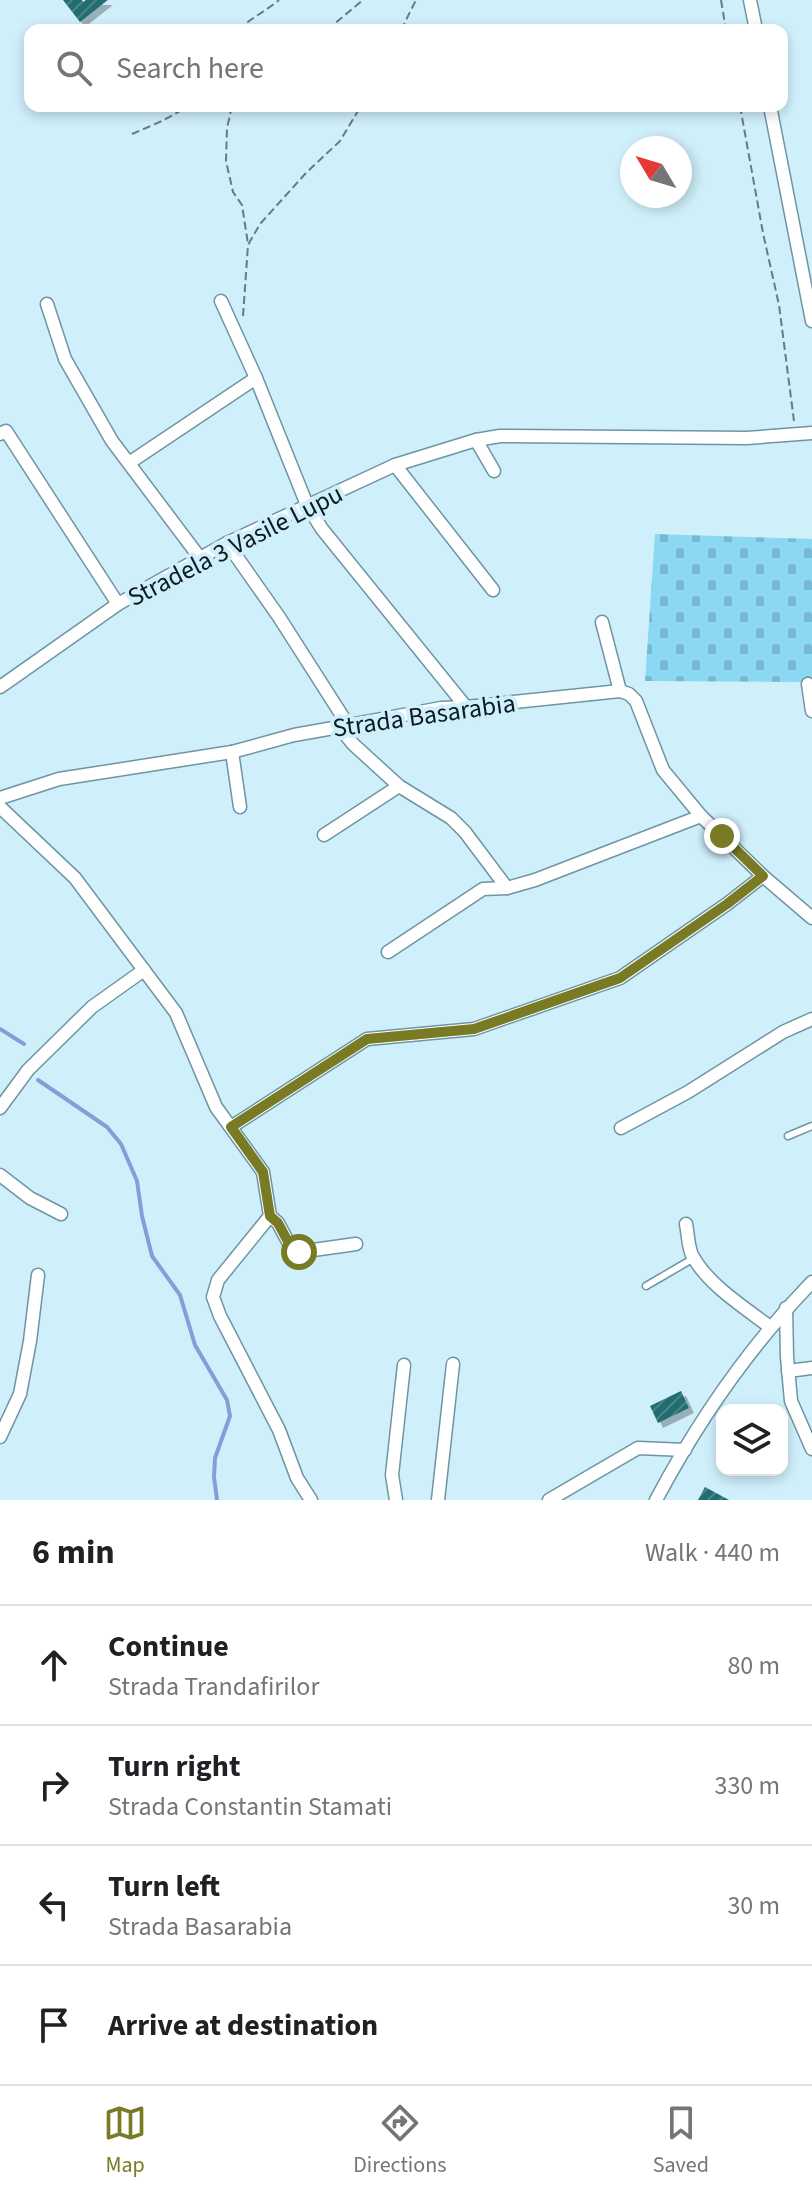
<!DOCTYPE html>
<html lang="en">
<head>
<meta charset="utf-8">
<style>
  body { margin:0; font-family:"Source Sans 3",sans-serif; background:#f6f6f6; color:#202124 }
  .controls { position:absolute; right:24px; bottom:24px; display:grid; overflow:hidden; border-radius:16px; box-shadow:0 4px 12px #0003 }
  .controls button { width:72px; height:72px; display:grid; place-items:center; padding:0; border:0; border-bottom:2px solid #e0e0e0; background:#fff; color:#202124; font:40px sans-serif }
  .compass { position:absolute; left:620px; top:136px; width:72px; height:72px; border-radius:50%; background:#fff; box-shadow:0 4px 12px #0003; rotate:308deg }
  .stop { position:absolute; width:24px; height:24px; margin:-18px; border:6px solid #787b24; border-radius:50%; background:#fff }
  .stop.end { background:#787b24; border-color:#fff; box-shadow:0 2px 8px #0008 }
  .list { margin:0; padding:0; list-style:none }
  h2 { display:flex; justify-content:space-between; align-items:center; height:104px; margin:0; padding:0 32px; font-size:34px }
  h2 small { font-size:26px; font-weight:400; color:#757577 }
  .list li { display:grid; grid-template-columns:52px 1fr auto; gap:24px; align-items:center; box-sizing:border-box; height:120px; padding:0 32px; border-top:2px solid #e0e0e0 }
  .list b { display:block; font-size:30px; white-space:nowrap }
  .list p { margin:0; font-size:26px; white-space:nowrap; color:#757577 }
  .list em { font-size:26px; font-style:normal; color:#757577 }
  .icon { flex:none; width:44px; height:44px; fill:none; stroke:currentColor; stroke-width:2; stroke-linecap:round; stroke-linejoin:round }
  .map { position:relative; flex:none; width:812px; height:1500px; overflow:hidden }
  .search { position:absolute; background:#fff; box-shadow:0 4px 12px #0003; left:24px; right:24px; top:24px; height:88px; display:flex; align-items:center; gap:20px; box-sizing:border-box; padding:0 28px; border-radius:16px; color:#757577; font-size:30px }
  .sheet { height:584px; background:#fff }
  nav { display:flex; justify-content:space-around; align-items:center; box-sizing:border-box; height:112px; border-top:2px solid #e0e0e0; background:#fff; font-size:22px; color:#757577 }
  nav a { display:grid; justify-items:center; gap:4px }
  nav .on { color:#787b24 }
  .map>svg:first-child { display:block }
  .cemetery { fill:url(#cemetery-stones) }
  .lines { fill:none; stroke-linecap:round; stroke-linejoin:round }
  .stream { stroke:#869ed8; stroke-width:4 }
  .building { fill:url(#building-hatch); filter:url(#shadow) }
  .lane-casing { stroke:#6e95a3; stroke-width:9 }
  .street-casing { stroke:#6e95a3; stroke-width:15 }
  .path { stroke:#657c85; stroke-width:2; stroke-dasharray:8 4; stroke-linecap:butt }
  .lane { stroke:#fff; stroke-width:6 }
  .street { stroke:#fff; stroke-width:12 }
  .route { stroke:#787b24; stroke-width:10 }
  .labels { text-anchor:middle; stroke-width:8; stroke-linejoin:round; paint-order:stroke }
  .street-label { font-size:26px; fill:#0b1b20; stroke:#cfeffb }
</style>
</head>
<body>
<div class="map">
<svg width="812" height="1500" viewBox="0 0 812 1500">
  <defs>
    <pattern id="cemetery-stones" width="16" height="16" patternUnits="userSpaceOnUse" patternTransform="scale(2)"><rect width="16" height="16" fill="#8bd8f3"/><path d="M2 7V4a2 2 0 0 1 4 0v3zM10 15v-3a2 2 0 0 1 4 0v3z" fill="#77b9d0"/></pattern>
    <pattern id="building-hatch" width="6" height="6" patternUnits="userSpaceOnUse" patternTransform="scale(2)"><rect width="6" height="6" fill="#206d71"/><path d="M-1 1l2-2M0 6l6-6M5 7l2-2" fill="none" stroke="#4d8488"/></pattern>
    <filter id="shadow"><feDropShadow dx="5" dy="5" stdDeviation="0" flood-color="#0004"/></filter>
  </defs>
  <rect width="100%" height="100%" fill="#cfeffb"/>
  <!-- cemetery -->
  <path class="cemetery" d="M655 534 812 539V682L645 681Z"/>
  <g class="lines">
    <!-- stream -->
    <g class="stream">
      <path d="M0 1029 24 1044"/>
      <path d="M38 1080 107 1127 121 1144 137 1181 142 1216 152 1256 180 1295 195 1345 227 1400 230 1416 215 1458 214 1477 217 1500"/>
    </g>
  </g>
  <!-- building -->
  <g class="building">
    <path d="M63 0H82L83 2 86 0H108L80 22Z"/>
    <path d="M681 1391 689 1408 658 1423 650 1406Z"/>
    <path d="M705 1487 729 1500H698Z"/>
  </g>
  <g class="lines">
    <defs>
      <g id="lane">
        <path d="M788 1136 812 1126"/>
        <path d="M646 1286 694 1258"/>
      </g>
      <g id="street">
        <path d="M750 0 756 30"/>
        <path d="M770 106 812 321"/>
        <path d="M221 301 256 378 307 505 322 529 466 707"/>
        <path d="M47 304 65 359 112 441 200 558"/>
        <path d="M0 434 6 431 118 604"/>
        <path d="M476 440 494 471"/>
        <path d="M129 463 256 378"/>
        <path d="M395 465 493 590"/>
        <path d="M227 543 279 617 348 725"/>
        <path d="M602 622 620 691"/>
        <path d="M808 684 812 711"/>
        <path d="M0 687 118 604 227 543 395 465 476 440 500 436 747 438 812 433"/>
        <path d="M339 727 353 744 399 786 451 818 465 832 507 888"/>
        <path d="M232 752 240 807"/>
        <path d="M0 798 59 779 232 752 294 735 339 727 441 708 466 707 620 691 629 694 636 701 663 770 701 816 763 876 812 918"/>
        <path d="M0 807 75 878 176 1013 216 1107 263 1172 270 1216 218 1280 213 1297 220 1316 279 1430 297 1478 311 1500"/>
        <path d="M324 835 399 786"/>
        <path d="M388 952 483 889 507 888 535 880 701 816"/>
        <path d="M0 1108 28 1070 92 1007 144 970"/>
        <path d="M231 1127 367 1039 474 1029 620 978 727 904 763 876"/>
        <path d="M621 1128 688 1092 783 1032 812 1019"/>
        <path d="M0 1175 30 1198 61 1214"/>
        <path d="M270 1216 278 1223 293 1251 299 1252 356 1244"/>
        <path d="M686 1224C688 1234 688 1246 692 1255 708 1285 744 1307 770 1327"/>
        <path d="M786 1308 787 1357 791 1401 812 1449"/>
        <path d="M788 1371 812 1368"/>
        <path d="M0 1437 20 1394 30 1341 38 1275"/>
        <path d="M396 1500 392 1475 404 1365"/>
        <path d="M438 1500 453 1364"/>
        <path d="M549 1500 638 1448 685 1450"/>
        <path d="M656 1500C698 1421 750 1346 812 1282"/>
      </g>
    </defs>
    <!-- lane casing -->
    <use href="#lane" class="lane-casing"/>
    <!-- street casing -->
    <use href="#street" class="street-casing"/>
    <!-- path -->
    <g class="path">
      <path d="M721 0 726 30"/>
      <path d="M238 30C251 18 266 11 279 0"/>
      <path d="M327 30 363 0"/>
      <path d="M401 30 416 0"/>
      <path d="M232 106 227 128 226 161 233 192 242 205 248 244"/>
      <path d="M740 106 763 233 779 305 794 421"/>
      <path d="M132 134 162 121 189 106"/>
      <path d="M243 316 248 245 260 224 306 173 340 141 361 106"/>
    </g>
    <!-- lane -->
    <use href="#lane" class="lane"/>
    <!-- street -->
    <use href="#street" class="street"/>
  </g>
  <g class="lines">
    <!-- route -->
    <path class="route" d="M299 1252 293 1251 278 1223 270 1216 263 1172 231 1127 367 1039 474 1029 620 978 727 904 763 876 722 836"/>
  </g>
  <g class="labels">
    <!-- street labels -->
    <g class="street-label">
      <text transform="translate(235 545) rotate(-27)" y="9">Stradela 3 Vasile Lupu</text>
      <text transform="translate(424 715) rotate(-8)" y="9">Strada Basarabia</text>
    </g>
  </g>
</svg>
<div class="controls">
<button><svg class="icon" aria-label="layers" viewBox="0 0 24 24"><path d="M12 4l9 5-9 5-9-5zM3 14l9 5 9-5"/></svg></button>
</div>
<svg class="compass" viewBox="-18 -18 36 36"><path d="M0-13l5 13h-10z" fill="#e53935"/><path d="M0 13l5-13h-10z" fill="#757577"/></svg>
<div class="stop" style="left:299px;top:1252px"></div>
<div class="stop end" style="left:722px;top:836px"></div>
<div class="search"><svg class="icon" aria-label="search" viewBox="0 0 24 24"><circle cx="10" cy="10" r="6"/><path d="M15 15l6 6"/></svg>Search here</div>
</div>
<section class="sheet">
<h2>6 min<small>Walk · 440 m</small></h2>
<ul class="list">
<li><svg class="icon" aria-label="ahead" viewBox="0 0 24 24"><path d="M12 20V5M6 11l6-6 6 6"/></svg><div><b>Continue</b><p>Strada Trandafirilor</p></div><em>80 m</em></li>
<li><svg class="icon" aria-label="right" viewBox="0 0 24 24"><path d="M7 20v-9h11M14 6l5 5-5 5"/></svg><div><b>Turn right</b><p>Strada Constantin Stamati</p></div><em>330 m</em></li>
<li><svg class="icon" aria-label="left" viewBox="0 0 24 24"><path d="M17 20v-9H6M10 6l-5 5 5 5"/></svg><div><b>Turn left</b><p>Strada Basarabia</p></div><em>30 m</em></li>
<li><svg class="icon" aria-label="arrive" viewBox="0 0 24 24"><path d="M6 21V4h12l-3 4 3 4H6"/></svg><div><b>Arrive at destination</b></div></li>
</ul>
</section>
<nav>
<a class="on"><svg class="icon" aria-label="map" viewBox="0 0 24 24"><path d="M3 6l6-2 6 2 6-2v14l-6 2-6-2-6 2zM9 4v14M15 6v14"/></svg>Map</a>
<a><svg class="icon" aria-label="directions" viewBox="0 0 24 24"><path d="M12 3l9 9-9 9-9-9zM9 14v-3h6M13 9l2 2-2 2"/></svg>Directions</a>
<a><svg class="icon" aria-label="saved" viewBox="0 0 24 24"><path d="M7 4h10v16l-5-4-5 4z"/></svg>Saved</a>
</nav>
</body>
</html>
